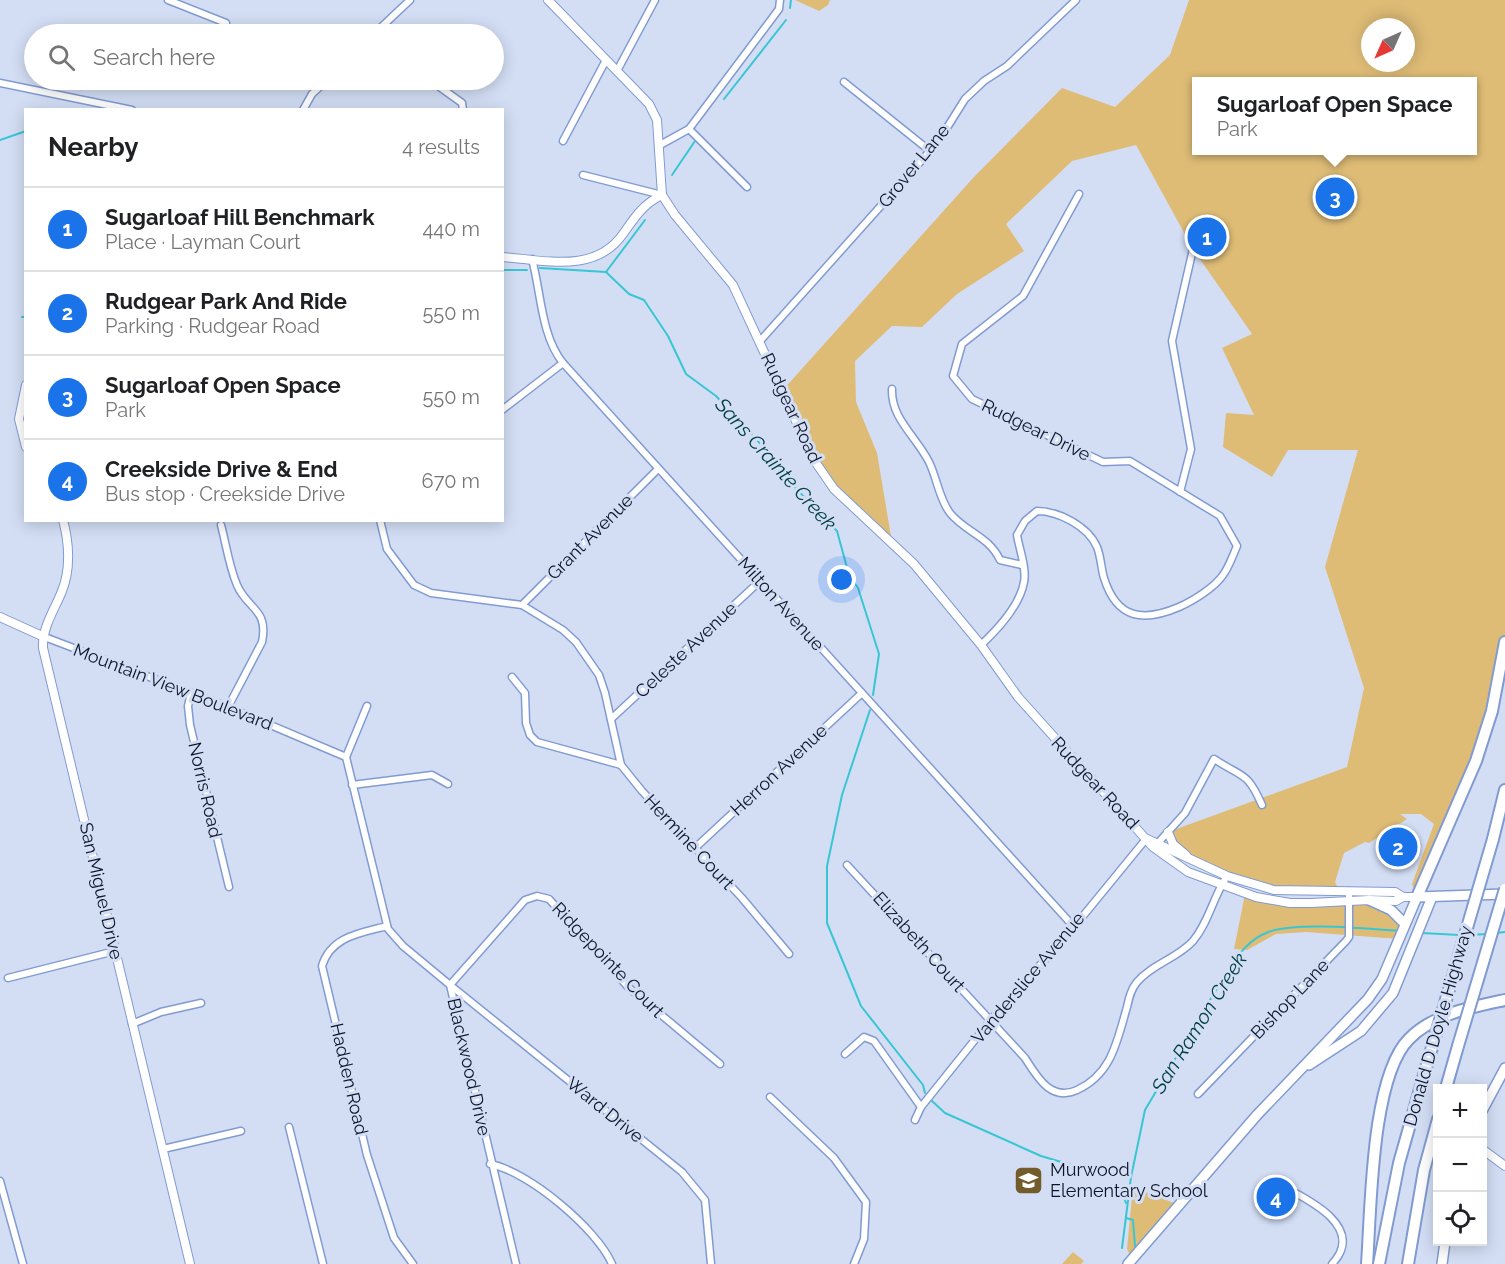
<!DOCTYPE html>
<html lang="en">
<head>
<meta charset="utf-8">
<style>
  body { margin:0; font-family:Raleway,sans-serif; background:#f2f2f2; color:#202124 }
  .controls { position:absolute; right:18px; bottom:18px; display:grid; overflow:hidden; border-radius:0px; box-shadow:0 3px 15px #0003 }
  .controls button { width:54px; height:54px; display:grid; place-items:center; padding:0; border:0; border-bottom:2px solid #e0e0e0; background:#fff; color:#202124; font:30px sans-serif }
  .compass { position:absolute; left:1361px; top:18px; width:54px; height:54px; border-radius:50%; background:#fff; box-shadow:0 3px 15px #0003; rotate:225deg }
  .you { position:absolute; left:842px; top:580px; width:21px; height:21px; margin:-15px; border:4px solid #fff; border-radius:50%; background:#1a73e8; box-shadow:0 0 0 9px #1a73e833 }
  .badge { display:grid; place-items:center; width:39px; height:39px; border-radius:50%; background:#1a73e8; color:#fff; font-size:20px; font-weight:700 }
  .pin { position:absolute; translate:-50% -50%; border:3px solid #fff; box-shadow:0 2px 6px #0006 }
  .popup { position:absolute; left:1192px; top:77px; width:285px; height:78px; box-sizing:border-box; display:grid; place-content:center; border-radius:0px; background:#fff; filter:drop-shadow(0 2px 4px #0005); font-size:20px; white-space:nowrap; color:#757577 }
  .popup b { font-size:22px; color:#202124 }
  .popup::after { content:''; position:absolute; left:50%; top:100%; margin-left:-12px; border:12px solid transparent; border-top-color:#fff }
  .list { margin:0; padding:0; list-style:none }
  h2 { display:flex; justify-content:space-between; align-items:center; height:78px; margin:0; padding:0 24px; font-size:26px }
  h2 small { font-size:20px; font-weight:400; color:#757577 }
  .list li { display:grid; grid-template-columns:39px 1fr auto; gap:18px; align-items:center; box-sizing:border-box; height:84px; padding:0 24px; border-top:2px solid #e0e0e0 }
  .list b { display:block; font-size:22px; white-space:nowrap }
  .list p { margin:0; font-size:20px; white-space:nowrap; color:#757577 }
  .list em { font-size:20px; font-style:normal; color:#757577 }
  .icon { flex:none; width:33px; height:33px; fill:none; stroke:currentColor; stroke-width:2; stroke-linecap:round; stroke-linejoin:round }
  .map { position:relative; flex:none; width:1505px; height:1264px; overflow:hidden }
  .search { position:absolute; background:#fff; box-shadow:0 3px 15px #0003; left:24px; top:24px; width:480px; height:66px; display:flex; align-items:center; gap:15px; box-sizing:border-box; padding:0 21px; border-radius:33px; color:#757577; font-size:22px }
  .panel { position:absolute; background:#fff; box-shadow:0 3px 15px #0003; left:24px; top:108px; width:480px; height:414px; border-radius:0px }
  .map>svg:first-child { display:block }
  .green { fill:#debc76; fill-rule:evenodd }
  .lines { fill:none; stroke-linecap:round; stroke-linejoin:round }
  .stream { stroke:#38c6d3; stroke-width:2 }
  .minor-casing { stroke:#819bd1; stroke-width:9 }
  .tertiary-casing { stroke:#819bd1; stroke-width:10 }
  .secondary-casing { stroke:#819bd1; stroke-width:12 }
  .motorway-casing { stroke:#819bd1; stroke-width:14 }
  .minor { stroke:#fff; stroke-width:6 }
  .tertiary { stroke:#fff; stroke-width:8 }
  .secondary { stroke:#fff; stroke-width:9 }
  .motorway { stroke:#fff; stroke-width:10 }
  .motorway-bridge-casing { stroke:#819bd1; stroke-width:14; stroke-linecap:butt }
  .motorway-bridge { stroke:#fff; stroke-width:10 }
  .labels { text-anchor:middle; stroke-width:6; stroke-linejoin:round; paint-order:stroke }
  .street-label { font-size:18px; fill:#0c1529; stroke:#d3def5 }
  .poi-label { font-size:18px; fill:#0c1529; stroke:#d3def5; text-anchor:start }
  .water-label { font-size:20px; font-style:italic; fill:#004046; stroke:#d3def5 }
</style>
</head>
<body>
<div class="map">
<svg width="1505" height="1264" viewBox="0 0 1505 1264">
  <rect width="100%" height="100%" fill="#d3def5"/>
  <!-- green -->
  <g class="green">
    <path d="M795 0H830L828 5 819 11Z"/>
    <path d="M1189 0H1505V642L1492 711 1417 897 1412 884 1434 824 1421 814H1400L1407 819 1369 843 1365 842 1344 853 1335 882 1340 892 1274 890 1192 860 1173 844 1168 832 1347 767 1364 688 1325 567 1358 450H1288L1272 477 1223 447 1226 413 1254 415 1222 348 1252 334 1193 249 1136 145 1072 161 1006 224 1024 251 957 294 922 327 892 326 855 361 856 402 877 453 892 542 857 513 814 460 782 391 973 178 1062 88 1115 107 1170 55ZM1370 27H1406V63H1370ZM1197 82H1473V150H1197Z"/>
    <path d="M1245 894 1290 903 1369 900 1405 924 1399 939 1306 932 1276 934 1247 950 1234 949Z"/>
    <path d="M1133 1187 1179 1205 1132 1259 1127 1249Z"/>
    <path d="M1073 1252 1084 1261 1081 1264H1062Z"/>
  </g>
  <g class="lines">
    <!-- stream -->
    <g class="stream">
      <path d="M790 8 791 0"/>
      <path d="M724 99 786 20"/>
      <path d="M0 140 26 131"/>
      <path d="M672 175 695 141"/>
      <path d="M540 268 606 272 629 294 644 300 668 336 686 374 716 396 767 451 785 477 837 531 849 575 858 588 879 654 873 695"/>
      <path d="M502 270H527"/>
      <path d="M606 272 645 220"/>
      <path d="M22 317H26"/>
      <path d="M870 710 842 795 827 866V923L861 1006 923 1085 925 1093"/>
      <path d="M1421 933 1460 935"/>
      <path d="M1496 933 1505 932"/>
      <path d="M1469 935 1487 934"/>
      <path d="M932 1101 945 1113 1041 1156 1105 1175"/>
      <path d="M1121 1189 1126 1203"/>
      <path d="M1126 1218 1133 1220 1135 1246"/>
      <path d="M1122 1248 1131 1177 1145 1110 1229 968C1239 954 1249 940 1266 933 1292 921 1370 929 1400 931"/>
    </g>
    <defs>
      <g id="minor">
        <path d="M168 0 226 23"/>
        <path d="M374 34 410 0"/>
        <path d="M617 71 655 0"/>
        <path d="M430 80 462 103 463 110"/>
        <path d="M844 82 930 151"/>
        <path d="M0 83 132 110"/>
        <path d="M303 110 312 94 327 80"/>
        <path d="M689 129 747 187"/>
        <path d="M563 141 606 60"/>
        <path d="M660 145 689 129 779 9 780 0"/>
        <path d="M583 175 662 195"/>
        <path d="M532 259C541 292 541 336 563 363L1074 927"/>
        <path d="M760 341 938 142 965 99 984 81 1007 66 1076 0"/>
        <path d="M892 389C891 419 916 436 929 462 937 478 939 499 950 513 965 532 989 536 1000 560L1022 565"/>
        <path d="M502 410 563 363"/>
        <path d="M1180 492 1191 449 1172 341 1193 249"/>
        <path d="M380 520 387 549 414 585 431 593 522 605 563 630 576 642 599 675 605 693 621 765 642 791 742 898 789 954"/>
        <path d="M221 525C226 544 229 566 237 585 247 609 269 609 262 642L228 707"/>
        <path d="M522 605 658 469"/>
        <path d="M42 636 228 707 346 757"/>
        <path d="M981 645C997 630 1020 605 1024 582 1027 569 1019 548 1017 535L1025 521 1037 511C1058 511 1088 526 1097 547 1101 557 1101 568 1104 578 1117 620 1144 622 1179 607 1193 601 1215 587 1223 575 1229 567 1233 555 1237 546L1220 516 1130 461 1103 462 972 399 953 376 962 344 1023 296 1079 194"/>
        <path d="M512 677 525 693 526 723 530 735 537 742 621 765"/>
        <path d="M191 693 188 706 190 725 229 887"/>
        <path d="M611 719 760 581"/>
        <path d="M346 757 388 929 403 946 450 985 516 1264"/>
        <path d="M346 757 367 706"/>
        <path d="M352 785 432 775 448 784"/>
        <path d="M1158 843 1185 813 1214 759C1243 778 1247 771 1262 805"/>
        <path d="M695 848 862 693"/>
        <path d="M847 865 1025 1058C1037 1077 1051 1102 1077 1090 1112 1074 1117 1041 1127 1007 1129 998 1131 989 1137 982 1152 964 1178 958 1193 941 1209 922 1213 897 1227 876"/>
        <path d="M387 926C361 933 331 936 322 966L367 1155 394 1238 413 1264"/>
        <path d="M8 978 115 951"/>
        <path d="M132 1024 161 1012 201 1003"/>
        <path d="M845 1054 864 1037 874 1041 921 1107"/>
        <path d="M1198 1094 1346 941 1349 937V891"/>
        <path d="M770 1097 834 1158 866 1202 864 1239 854 1264"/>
        <path d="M915 1120 921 1107 990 1021 1074 927 1146 839"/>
        <path d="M289 1127 323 1264"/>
        <path d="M163 1149 241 1131"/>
        <path d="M490 1164C528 1171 597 1229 612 1264"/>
        <path d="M0 1181 23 1264"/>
        <path d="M1282 1186C1310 1200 1366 1228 1332 1264"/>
        <path d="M711 1264 705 1200 682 1172 450 985 525 900 537 896 549 899 628 987 720 1064"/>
      </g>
      <g id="tertiary">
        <path d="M548 0 649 104 657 120 662 195 675 215 733 285 814 460 834 489 914 564 981 645 1018 697 1153 847 1188 872 1256 897 1290 903H1311L1369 900 1396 901 1403 897H1417"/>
        <path d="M502 257C545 260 595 274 623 234 635 217 643 204 662 195"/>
        <path d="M26 385 19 419 26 447"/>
        <path d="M63 520C69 542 71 569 62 591 55 609 42 627 43 648L190 1264"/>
        <path d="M0 617 42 636"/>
        <path d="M1168 832 1173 844 1186 855"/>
        <path d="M1147 839 1227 876 1274 890 1395 892 1403 897"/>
        <path d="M1482 1149 1505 1166"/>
      </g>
      <g id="secondary">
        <path d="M1369 900 1391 910 1405 924"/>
        <path d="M1309 1065 1361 1031 1393 993 1432 897"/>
        <path d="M1482 1111 1505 1068"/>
        <path d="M1128 1264 1257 1115 1368 999 1382 979 1417 897 1505 894"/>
        <path d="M1442 1264 1445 1242"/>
      </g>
      <g id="motorway">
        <path d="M1493 839 1505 790"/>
        <path d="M1417 897 1476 761 1492 711 1505 642"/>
        <path d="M1446 1088 1458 1046"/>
        <path d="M1367 1264C1371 1209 1371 1077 1409 1039 1433 1014 1472 1007 1505 1000"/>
        <path d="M1379 1264 1399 1163 1428 1061"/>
        <path d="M1408 1264 1424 1170 1438 1119"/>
      </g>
    </defs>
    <!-- minor casing -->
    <use href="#minor" class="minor-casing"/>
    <!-- tertiary casing -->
    <use href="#tertiary" class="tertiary-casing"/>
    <!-- secondary casing -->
    <use href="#secondary" class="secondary-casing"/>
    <!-- motorway casing -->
    <use href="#motorway" class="motorway-casing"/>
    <!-- minor -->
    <use href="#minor" class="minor"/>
    <!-- tertiary -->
    <use href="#tertiary" class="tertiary"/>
    <!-- secondary -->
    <use href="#secondary" class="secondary"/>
    <!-- motorway -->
    <use href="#motorway" class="motorway"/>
    <defs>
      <g id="motorway-bridge">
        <path d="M1458 1046 1505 889"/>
        <path d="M1428 1061 1493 839"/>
      </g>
    </defs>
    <!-- motorway-bridge casing -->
    <use href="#motorway-bridge" class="motorway-bridge-casing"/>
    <!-- motorway-bridge -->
    <use href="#motorway-bridge" class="motorway-bridge"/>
  </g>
  <!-- icons -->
  <defs>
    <symbol id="school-square" viewBox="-11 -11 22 22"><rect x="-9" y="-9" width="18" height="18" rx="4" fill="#725c2c" stroke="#d3def5"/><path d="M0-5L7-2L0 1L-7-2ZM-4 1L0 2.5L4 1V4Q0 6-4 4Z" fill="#fff"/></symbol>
  </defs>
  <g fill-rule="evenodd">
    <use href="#school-square" x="1012" y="1164" width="33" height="33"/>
  </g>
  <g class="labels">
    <!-- street labels -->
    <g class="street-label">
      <text transform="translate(914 166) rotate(-51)" y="6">Grover Lane</text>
      <text transform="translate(791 408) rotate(65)" y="6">Rudgear Road</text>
      <text transform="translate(1036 430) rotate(26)" y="6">Rudgear Drive</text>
      <text transform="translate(590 537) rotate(-45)" y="6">Grant Avenue</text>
      <text transform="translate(781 604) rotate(48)" y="6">Milton Avenue</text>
      <text transform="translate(686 650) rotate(-43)" y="6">Celeste Avenue</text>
      <text transform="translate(173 687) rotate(21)" y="6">Mountain View Boulevard</text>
      <text transform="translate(779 770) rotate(-43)" y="6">Herron Avenue</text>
      <text transform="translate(1095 783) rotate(47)" y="6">Rudgear Road</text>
      <text transform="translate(205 790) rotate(77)" y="6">Norris Road</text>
      <text transform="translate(689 842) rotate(47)" y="6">Hermine Court</text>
      <text transform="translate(101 891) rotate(77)" y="6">San Miguel Drive</text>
      <text transform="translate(919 942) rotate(48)" y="6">Elizabeth Court</text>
      <text transform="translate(608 960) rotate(46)" y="6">Ridgepointe Court</text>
      <text transform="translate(1028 978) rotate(-50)" y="6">Vanderslice Avenue</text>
      <text transform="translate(1290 999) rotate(-46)" y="6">Bishop Lane</text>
      <text transform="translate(1438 1026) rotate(-74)" y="6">Donald D Doyle Highway</text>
      <text transform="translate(469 1067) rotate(77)" y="6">Blackwood Drive</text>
      <text transform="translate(349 1079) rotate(77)" y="6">Hadden Road</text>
      <text transform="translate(605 1110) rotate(39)" y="6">Ward Drive</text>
    </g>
    <!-- poi labels -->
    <g class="poi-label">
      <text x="1050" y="1176">Murwood<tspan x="1050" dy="21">Elementary School</tspan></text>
    </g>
    <!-- water labels -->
    <g class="water-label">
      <text transform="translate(776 464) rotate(48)" y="7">Sans Crainte Creek</text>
      <text transform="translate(1199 1023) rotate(-58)" y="7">San Ramon Creek</text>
    </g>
  </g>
</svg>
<div class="controls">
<button>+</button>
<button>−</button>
<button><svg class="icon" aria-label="locate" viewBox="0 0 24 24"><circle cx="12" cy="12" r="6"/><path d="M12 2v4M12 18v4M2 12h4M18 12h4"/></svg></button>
</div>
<svg class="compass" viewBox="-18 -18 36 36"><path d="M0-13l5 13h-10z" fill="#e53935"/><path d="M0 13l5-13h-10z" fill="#757577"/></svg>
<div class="you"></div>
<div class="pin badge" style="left:1207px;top:237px">1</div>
<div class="pin badge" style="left:1398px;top:847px">2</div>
<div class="pin badge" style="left:1335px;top:197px">3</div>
<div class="popup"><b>Sugarloaf Open Space</b>Park</div>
<div class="pin badge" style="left:1276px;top:1197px">4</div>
<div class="search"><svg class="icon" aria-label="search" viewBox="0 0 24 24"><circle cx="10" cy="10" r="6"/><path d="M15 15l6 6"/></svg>Search here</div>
<section class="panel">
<h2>Nearby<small>4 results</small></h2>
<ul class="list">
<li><span class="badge">1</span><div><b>Sugarloaf Hill Benchmark</b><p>Place · Layman Court</p></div><em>440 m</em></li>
<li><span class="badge">2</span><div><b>Rudgear Park And Ride</b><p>Parking · Rudgear Road</p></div><em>550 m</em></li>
<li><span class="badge">3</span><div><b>Sugarloaf Open Space</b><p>Park</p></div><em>550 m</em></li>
<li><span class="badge">4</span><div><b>Creekside Drive &amp; End</b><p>Bus stop · Creekside Drive</p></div><em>670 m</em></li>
</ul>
</section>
</div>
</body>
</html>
